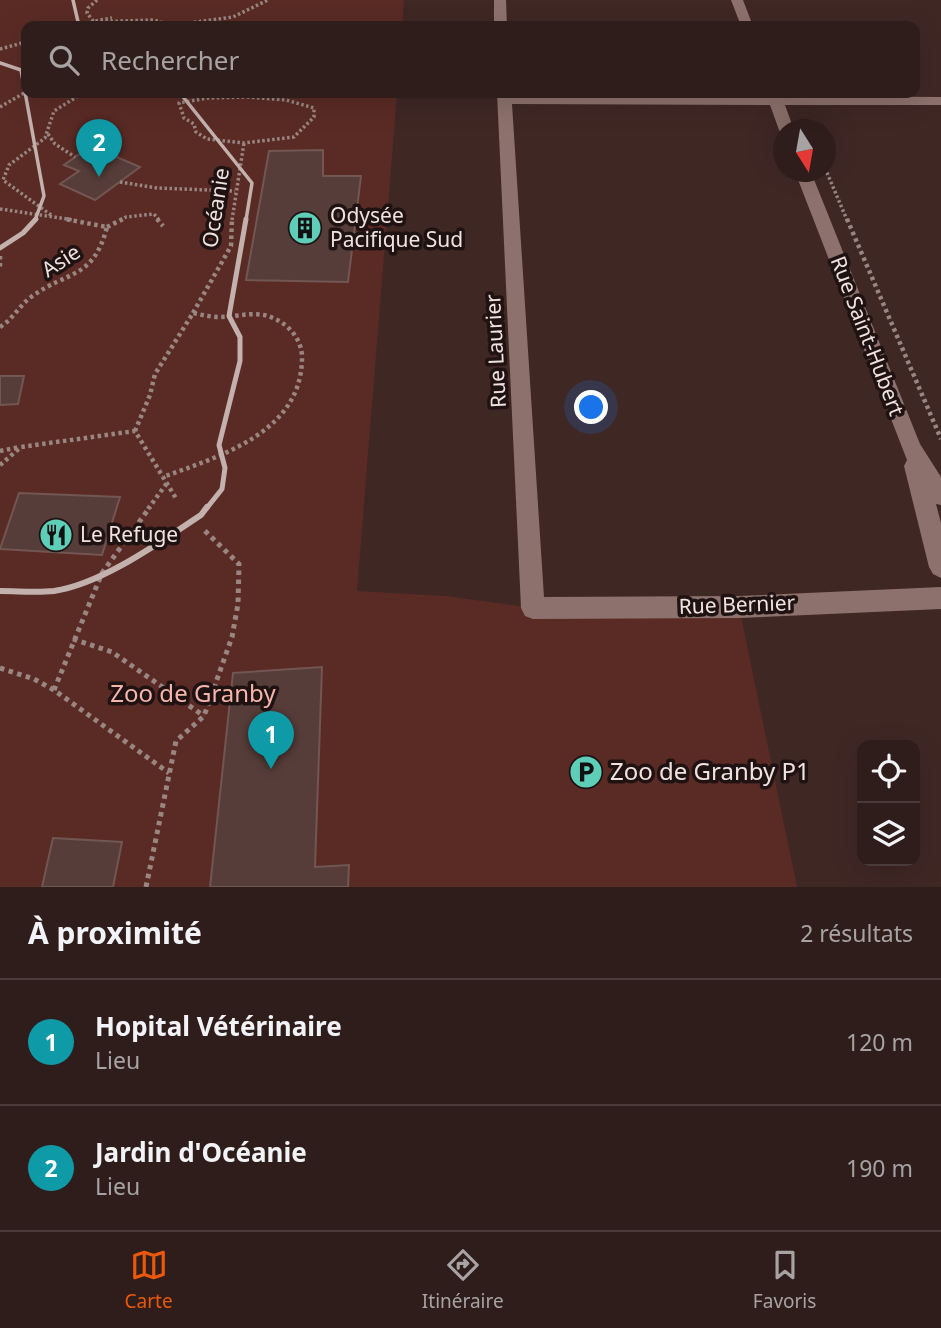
<!DOCTYPE html>
<html lang="fr">
<head>
<meta charset="utf-8">
<style>
  body { margin:0; font-family:"Noto Sans",sans-serif; background:#3b2a28; color:#f1f3f6 }
  .controls { position:absolute; right:21px; bottom:21px; display:grid; overflow:hidden; border-radius:14px; box-shadow:0 7px 28px #0002 }
  .controls button { width:63px; height:63px; display:grid; place-items:center; padding:0; border:0; border-bottom:2px solid #4a3b3a; background:#2f1d1b; color:#f1f3f6; font:35px sans-serif }
  .compass { position:absolute; left:773px; top:119px; width:63px; height:63px; border-radius:50%; background:#2f1d1b; box-shadow:0 7px 28px #0002; rotate:169deg }
  .you { position:absolute; left:592px; top:408px; width:24px; height:24px; margin:-18px; border:5px solid #fff; border-radius:50%; background:#1a73e8; box-shadow:0 0 0 10px #1a73e833 }
  .badge { display:grid; place-items:center; width:46px; height:46px; border-radius:50%; background:#ea580c; color:#fff; font-size:23px; font-weight:700 }
  .pin { position:absolute; translate:-50% -58px; filter:drop-shadow(0 2px 4px #0008) }
  .pin::after { content:''; position:absolute; top:37px; width:24px; height:21px; background:inherit; clip-path:polygon(0 0,100% 0,50% 100%) }
  .list { margin:0; padding:0; list-style:none }
  h2 { display:flex; justify-content:space-between; align-items:center; height:91px; margin:0; padding:0 28px; font-size:30px }
  h2 small { font-size:23px; font-weight:400; color:#a7a2a3 }
  .list li { display:grid; grid-template-columns:46px 1fr auto; gap:21px; align-items:center; box-sizing:border-box; height:126px; padding:0 28px; border-top:2px solid #4a3b3a }
  .list b { display:block; font-size:26px; white-space:nowrap }
  .list p { margin:0; font-size:23px; white-space:nowrap; color:#a7a2a3 }
  .list em { font-size:23px; font-style:normal; color:#a7a2a3 }
  .icon { flex:none; width:38px; height:38px; fill:none; stroke:currentColor; stroke-width:2; stroke-linecap:round; stroke-linejoin:round }
  .map { position:relative; flex:none; width:941px; height:887px; overflow:hidden }
  .search { position:absolute; background:#2f1d1b; box-shadow:0 7px 28px #0002; left:21px; right:21px; top:21px; height:77px; display:flex; align-items:center; gap:18px; box-sizing:border-box; padding:0 24px; border-radius:14px; color:#a7a2a3; font-size:26px }
  .sheet { height:343px; background:#2f1d1b }
  nav { display:flex; justify-content:space-around; align-items:center; box-sizing:border-box; height:98px; border-top:2px solid #4a3b3a; background:#2f1d1b; font-size:19px; color:#a7a2a3 }
  nav a { display:grid; justify-items:center; gap:4px }
  nav .on { color:#ea580c }
  .map>svg:first-child { display:block }
  .green { fill:#5a2b25 }
  .building { fill:#573d39; stroke:#715652; stroke-width:2 }
  .lines { fill:none; stroke-linecap:round; stroke-linejoin:round }
  .path-far2 { stroke:#998582; stroke-width:3.5; stroke-dasharray:2.5 2.5; stroke-linecap:butt }
  .path-far1 { stroke:#998582; stroke-width:4.5; stroke-dasharray:3.5 3.5; stroke-linecap:butt }
  .path { stroke:#998582; stroke-width:5; stroke-dasharray:4.5 4.5; stroke-linecap:butt }
  .minor { fill:#8d716c; fill-rule:evenodd }
  .rail-far2 { stroke:#c3b1ae; stroke-width:3.5 }
  .rail-far1 { stroke:#c3b1ae; stroke-width:5 }
  .rail { stroke:#c3b1ae; stroke-width:6 }
  .labels { text-anchor:middle; stroke-width:7; stroke-linejoin:round; paint-order:stroke }
  .street-label { font-size:21px; fill:#f2e2df; stroke:#1e1312 }
  .poi-label { font-size:21px; fill:#f2e2df; stroke:#1e1312; text-anchor:start }
  .near-park-label { font-size:24px; fill:#f6b5ab; stroke:#1e1312 }
  .near-poi-label { font-size:24px; fill:#f2e2df; stroke:#1e1312; text-anchor:start }
</style>
</head>
<body>
<div class="map">
<svg width="941" height="887" viewBox="0 0 941 887">
  <rect width="100%" height="100%" fill="#3f2724"/>
  <!-- green -->
  <path class="green" d="M0 0H404L402 26H26V93H397L357 591 445 596 533 608 739 607 797 887H0Z"/>
  <!-- building -->
  <g class="building">
    <path d="M91 146 140 167 95 200 60 184 79 171 64 165Z"/>
    <path d="M323 150V176H361L348 282 246 280 269 151Z"/>
    <path d="M0 376H24L18 404 0 405Z"/>
    <path d="M19 493 120 497 102 555 0 549Z"/>
    <path d="M322 667 315 867 349 865 348 887H210L233 673Z"/>
    <path d="M53 838 122 842 113 887H42Z"/>
  </g>
  <g class="lines">
    <!-- path-far2 -->
    <g class="path-far2">
      <path d="M97 0 88 8 87 13 94 22 154 20 174 26"/>
      <path d="M174 25 233 17 268 0"/>
      <path d="M87 26 95 21 112 18"/>
      <path d="M0 49 26 42"/>
      <path d="M247 97 286 100 314 108V117L294 137 244 143 207 139 196 132 194 124 184 118 179 103 208 98Z"/>
      <path d="M0 107 26 92"/>
      <path d="M48 134 55 144 75 157"/>
      <path d="M825 168 847 220"/>
      <path d="M120 182 157 188 235 191"/>
      <path d="M0 209 74 220"/>
      <path d="M51 215 3 180 9 165 45 138 54 111 83 93"/>
      <path d="M120 220 126 217 154 214 159 220"/>
      <path d="M232 220 244 143"/>
    </g>
    <!-- path-far1 -->
    <g class="path-far1">
      <path d="M157 219 163 226"/>
      <path d="M847 219 941 439"/>
      <path d="M107 227 123 219"/>
      <path d="M0 256V270"/>
      <path d="M193 313 231 246 232 219"/>
      <path d="M0 327C13 319 19 306 31 297 68 270 93 280 107 227L65 219"/>
      <path d="M135 431 150 395 155 374 193 313C202 315 211 317 220 317 238 317 256 310 273 318 290 325 303 341 302 360 300 433 220 456 163 477"/>
      <path d="M0 451 20 447"/>
      <path d="M0 465 21 447 135 431 177 500"/>
      <path d="M148 509 167 483"/>
    </g>
    <!-- path -->
    <g class="path">
      <path d="M73 639 112 652 204 716"/>
      <path d="M0 668 34 679 54 690 169 773"/>
      <path d="M54 690 102 573 150 507"/>
      <path d="M146 887 176 741 204 716 232 637 238 604 239 564 204 530"/>
    </g>
    <!-- minor -->
    <g class="minor">
      <path d="M494 0H506L507 26H494Z"/>
      <path d="M731 0H743L753 26H741Z"/>
      <path d="M497 93H511V96H767L766 93H780L782 96 941 97V105H785L794 130H783V134L779 130 770 105 512 104 544 597 739 596 941 587V609L739 618 533 619 525 616 521 608Z"/>
      <path d="M795 172H811L920 444 941 477V505L936 504 941 523V578L933 574 929 567 904 466 907 460Z"/>
    </g>
    <!-- rail-far2 -->
    <g class="rail-far2">
      <path d="M73 0 79 26"/>
      <path d="M0 63 21 70 44 196 35 220"/>
      <path d="M180 93 252 183 246 220"/>
    </g>
    <!-- rail-far1 -->
    <g class="rail-far1">
      <path d="M0 248 23 233 36 219"/>
      <path d="M206 509 222 489 225 468 219 445 240 361V337L229 316 246 219"/>
    </g>
    <!-- rail -->
    <path class="rail" d="M0 591C18 591 36 593 54 591 102 584 160 542 201 515L207 507"/>
  </g>
  <!-- icons -->
  <defs>
    <symbol id="building-disc" viewBox="-11 -11 22 22"><circle r="9.5" fill="#5eceb8" stroke="#1e1312"/><path d="M-4-6H4V6H1V3H-1V6H-4ZM-2.5-4.3h1.7v1.8h-1.7ZM.8-4.3h1.7v1.8H.8ZM-2.5-1h1.7V.8h-1.7ZM.8-1h1.7V.8H.8Z" fill="#111"/></symbol>
    <symbol id="restaurant-disc" viewBox="-11 -11 22 22"><circle r="9.5" fill="#5eceb8" stroke="#1e1312"/><path d="M-5-6h1v4h1v-4h1v4h1v-4h1v5L-1.5 .5V6h-2V.5L-5-1ZM5-6V6H3V1.5H1.5Q1.5-4 5-6Z" fill="#111"/></symbol>
    <symbol id="parking-disc" viewBox="-11 -11 22 22"><circle r="9.5" fill="#5eceb8" stroke="#1e1312"/><path d="M-3.5-5.5H1a3.5 3.5 0 0 1 0 7H-1V5.5H-3.5ZM-1-3.4V-.6H.8a1.4 1.4 0 0 0 0-2.8Z" fill="#111"/></symbol>
  </defs>
  <g fill-rule="evenodd">
    <use href="#building-disc" x="286" y="209" width="38" height="38"/>
    <use href="#restaurant-disc" x="37" y="516" width="38" height="38"/>
    <use href="#parking-disc" x="567" y="753" width="38" height="38"/>
  </g>
  <g class="labels">
    <!-- street labels -->
    <g class="street-label">
      <text transform="translate(216 208) rotate(-81)" y="7">Océanie</text>
      <text transform="translate(61 261) rotate(-33)" y="7">Asie</text>
      <text transform="translate(867 336) rotate(69)" y="7">Rue Saint-Hubert</text>
      <text transform="translate(496 351) rotate(-93)" y="7">Rue Laurier</text>
      <text transform="translate(737 605) rotate(-2)" y="7">Rue Bernier</text>
    </g>
    <!-- poi labels -->
    <g class="poi-label">
      <text x="330" y="223">Odysée<tspan x="330" dy="24">Pacifique Sud</tspan></text>
      <text x="80" y="542">Le Refuge</text>
    </g>
    <!-- near-park labels -->
    <g class="near-park-label">
      <text x="193" y="702">Zoo de Granby</text>
    </g>
    <!-- near-poi labels -->
    <g class="near-poi-label">
      <text x="610" y="780">Zoo de Granby P1</text>
    </g>
  </g>
</svg>
<div class="controls">
<button><svg class="icon" aria-label="locate" viewBox="0 0 24 24"><circle cx="12" cy="12" r="6"/><path d="M12 2v4M12 18v4M2 12h4M18 12h4"/></svg></button>
<button><svg class="icon" aria-label="layers" viewBox="0 0 24 24"><path d="M12 4l9 5-9 5-9-5zM3 14l9 5 9-5"/></svg></button>
</div>
<svg class="compass" viewBox="-18 -18 36 36"><path d="M0-13l5 13h-10z" fill="#e53935"/><path d="M0 13l5-13h-10z" fill="#a7a2a3"/></svg>
<div class="you"></div>
<div class="pin badge" style="left:271px;top:769px;background:#0f9aa8">1</div>
<div class="pin badge" style="left:99px;top:177px;background:#0f9aa8">2</div>
<div class="search"><svg class="icon" aria-label="search" viewBox="0 0 24 24"><circle cx="10" cy="10" r="6"/><path d="M15 15l6 6"/></svg>Rechercher</div>
</div>
<section class="sheet">
<h2>À proximité<small>2 résultats</small></h2>
<ul class="list">
<li><span class="badge" style="background:#0f9aa8">1</span><div><b>Hopital Vétérinaire</b><p>Lieu</p></div><em>120 m</em></li>
<li><span class="badge" style="background:#0f9aa8">2</span><div><b>Jardin d'Océanie</b><p>Lieu</p></div><em>190 m</em></li>
</ul>
</section>
<nav>
<a class="on"><svg class="icon" aria-label="map" viewBox="0 0 24 24"><path d="M3 6l6-2 6 2 6-2v14l-6 2-6-2-6 2zM9 4v14M15 6v14"/></svg>Carte</a>
<a><svg class="icon" aria-label="directions" viewBox="0 0 24 24"><path d="M12 3l9 9-9 9-9-9zM9 14v-3h6M13 9l2 2-2 2"/></svg>Itinéraire</a>
<a><svg class="icon" aria-label="saved" viewBox="0 0 24 24"><path d="M7 4h10v16l-5-4-5 4z"/></svg>Favoris</a>
</nav>
</body>
</html>
